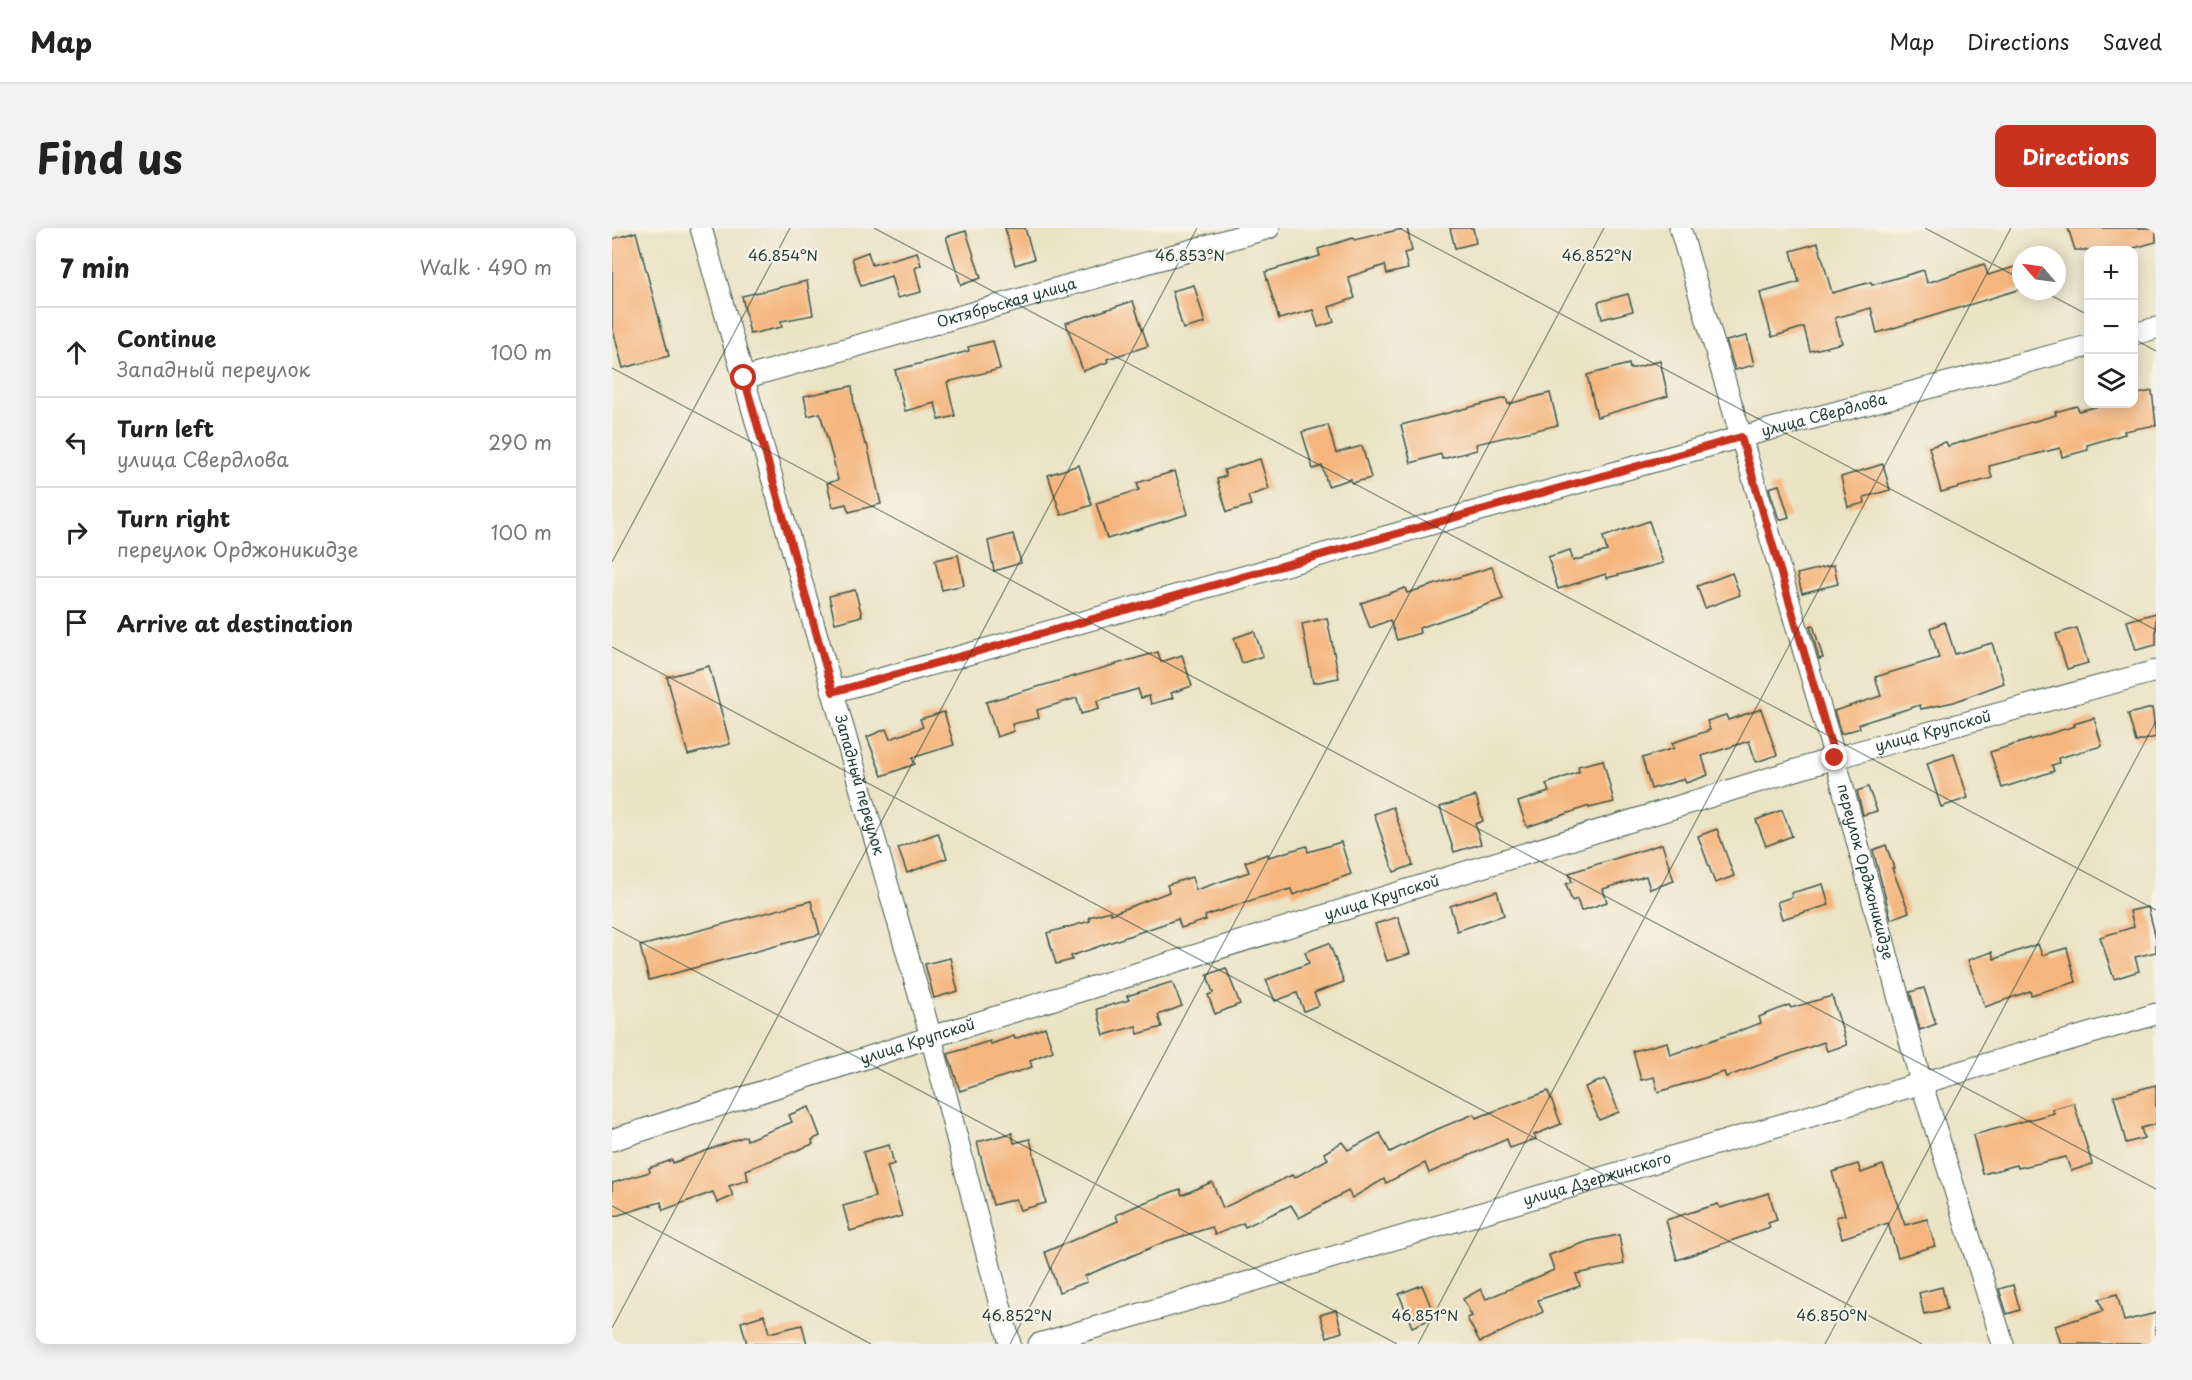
<!DOCTYPE html>
<html lang="en">
<head>
<meta charset="utf-8">
<style>
  body { margin:0; font-family:"Playpen Sans",sans-serif; background:#f2f2f2; color:#222 }
  .controls { position:absolute; right:18px; top:18px; display:grid; overflow:hidden; border-radius:12px; box-shadow:0 3px 15px #0003 }
  .controls button { width:54px; height:54px; display:grid; place-items:center; padding:0; border:0; border-bottom:2px solid #e0e0e0; background:#fff; color:#222; font:30px sans-serif }
  .compass { position:absolute; left:1400px; top:18px; width:54px; height:54px; border-radius:50%; background:#fff; box-shadow:0 3px 15px #0003; rotate:298deg }
  .stop { position:absolute; width:18px; height:18px; margin:-14px; border:4px solid #c8321e; border-radius:50%; background:#fff }
  .stop.end { background:#c8321e; border-color:#fff; box-shadow:0 2px 6px #0008 }
  .list { margin:0; padding:0; list-style:none }
  h2 { display:flex; justify-content:space-between; align-items:center; height:78px; margin:0; padding:0 24px; font-size:26px }
  h2 small { font-size:20px; font-weight:400; color:#767676 }
  .list li { display:grid; grid-template-columns:39px 1fr auto; gap:18px; align-items:center; box-sizing:border-box; height:90px; padding:0 24px; border-top:2px solid #e0e0e0 }
  .list b { display:block; font-size:22px; white-space:nowrap }
  .list p { margin:0; font-size:20px; white-space:nowrap; color:#767676 }
  .list em { font-size:20px; font-style:normal; color:#767676 }
  .icon { flex:none; width:33px; height:33px; fill:none; stroke:currentColor; stroke-width:2; stroke-linecap:round; stroke-linejoin:round }
  .map { position:relative; flex:none; width:1544px; height:1116px; overflow:hidden; border-radius:12px }
  header { display:flex; align-items:center; gap:36px; box-sizing:border-box; height:84px; padding:0 30px; background:#fff; border-bottom:2px solid #e0e0e0 }
  header strong { font-size:28px }
  nav { display:flex; gap:33px; margin-inline-start:auto; font-size:21px }
  .intro { display:flex; align-items:center; justify-content:space-between; box-sizing:border-box; height:144px; padding:0 36px }
  h1 { margin:0; font-size:42px }
  .button { padding:15px 27px; border-radius:12px; background:#c8321e; color:#fff; font-size:21px; font-weight:700 }
  main { display:flex; gap:36px; padding:0 36px }
  aside { flex:1; background:#fff; border-radius:12px; box-shadow:0 3px 15px #0003 }
  .map>svg:first-child { display:block }
  .building { fill:#f5b57d }
  .lines { fill:none; stroke-linecap:round; stroke-linejoin:round }
  .minor-casing { stroke:#3d564a; stroke-width:23 }
  .minor { stroke:#fff; stroke-width:21 }
  .route { stroke:#c8321e; stroke-width:8 }
  .ticks { fill:none; stroke:#1f3d34; stroke-width:1.5; stroke-opacity:0.45 }
  .labels { text-anchor:middle; stroke-width:4.5; stroke-linejoin:round; paint-order:stroke }
  .street-label { font-size:15px; fill:#1f3d34; stroke:#f7f3e8 }
  .ticks-label { font-size:15px; text-anchor:middle; fill:#1f3d34; stroke:#f7f3e8; stroke-width:4.5; stroke-linejoin:round; paint-order:stroke }
</style>
</head>
<body>
<header>
<strong>Map</strong>
<nav><a>Map</a><a>Directions</a><a>Saved</a></nav>
</header>
<div class="intro"><h1>Find us</h1><a class="button">Directions</a></div>
<main>
<aside>
<h2>7 min<small>Walk · 490 m</small></h2>
<ul class="list">
<li><svg class="icon" aria-label="ahead" viewBox="0 0 24 24"><path d="M12 20V5M6 11l6-6 6 6"/></svg><div><b>Continue</b><p>Западный переулок</p></div><em>100 m</em></li>
<li><svg class="icon" aria-label="left" viewBox="0 0 24 24"><path d="M17 20v-9H6M10 6l-5 5 5 5"/></svg><div><b>Turn left</b><p>улица Свердлова</p></div><em>290 m</em></li>
<li><svg class="icon" aria-label="right" viewBox="0 0 24 24"><path d="M7 20v-9h11M14 6l5 5-5 5"/></svg><div><b>Turn right</b><p>переулок Орджоникидзе</p></div><em>100 m</em></li>
<li><svg class="icon" aria-label="arrive" viewBox="0 0 24 24"><path d="M6 21V4h12l-3 4 3 4H6"/></svg><div><b>Arrive at destination</b></div></li>
</ul>
</aside>
<div class="map">
<svg width="1544" height="1116" viewBox="0 0 1544 1116">
  <rect width="100%" height="100%" fill="#f7f3e8"/>
  <filter id="ink" filterUnits="userSpaceOnUse"><feTurbulence type="fractalNoise" baseFrequency=".0167" numOctaves="2"/><feDisplacementMap in="SourceGraphic" scale="12" xChannelSelector="R" yChannelSelector="G"/><feConvolveMatrix kernelMatrix="1 2 1 2 8 2 1 2 1" color-interpolation-filters="sRGB"/></filter>
  <filter id="wash" filterUnits="userSpaceOnUse"><feTurbulence type="fractalNoise" baseFrequency=".008" numOctaves="4" result="noise"/><feDisplacementMap in="SourceGraphic" scale="24" xChannelSelector="R" yChannelSelector="G"/><feGaussianBlur stdDeviation="1.35" result="paint"/><feColorMatrix in="noise" values="0 0 0 0 0 0 0 0 0 0 0 0 0 0 0 0 0 1.4 0 .05"/><feComposite in="paint" operator="in"/></filter>
  <g filter="url(#wash)">
    <rect width="100%" height="100%" fill="#eae3c4"/>
    <g id="blocks">
      <!-- building -->
      <g class="building">
        <path d="M393 0H413L422 31 403 37Z"/>
        <path d="M795 0 800 23 792 25 796 41 775 46 773 37 736 49 743 70 717 79 722 94 706 99 701 82 667 91 653 44 708 28 706 21 741 10 742 12Z"/>
        <path d="M838 0H861L864 15 843 20Z"/>
        <path d="M1456 0H1544V14L1515 22H1463Z"/>
        <path d="M354 3 369 50 349 57 334 9Z"/>
        <path d="M24 4 57 128 11 140 0 98V11Z"/>
        <path d="M1206 15 1220 65 1259 54 1260 57 1312 42 1315 55 1372 36 1376 47 1409 37V61L1265 105 1259 80 1223 90 1230 115 1198 123 1192 99 1160 109 1148 65 1187 54 1179 23Z"/>
        <path d="M256 24 260 37 305 24 309 37 303 40 309 64 285 70 279 48 249 58 240 30Z"/>
        <path d="M195 53 201 87 169 93 170 99 138 106 130 68Z"/>
        <path d="M582 57 593 95 571 101 560 63Z"/>
        <path d="M1016 66 1021 83 990 91 986 74Z"/>
        <path d="M521 73 536 118 495 131 496 134 471 143 454 95Z"/>
        <path d="M1135 108 1142 137 1123 142 1114 113Z"/>
        <path d="M381 113 388 141 335 154 343 188 327 192 323 175 293 183 283 142 357 123 356 119Z"/>
        <path d="M1048 133 1056 168 985 189 975 147 1017 136 1018 141Z"/>
        <path d="M240 158 242 178 253 216H255L269 276 237 284 234 276 221 279 215 255 226 252 221 231 208 185 196 188 192 168Z"/>
        <path d="M1540 163 1544 197 1512 203 1513 206 1475 217 1476 222 1450 229 1448 220 1377 238 1380 250 1329 264 1317 219 1334 214 1336 218 1444 187 1443 184 1465 178 1467 183 1494 176H1521V167Z"/>
        <path d="M938 165 946 197 864 216 865 222 830 231 829 226 799 235 789 197 894 170 896 176Z"/>
        <path d="M716 197 724 225 750 218 759 250 740 255 739 251 716 258 710 238 701 241 690 204Z"/>
        <path d="M648 231 657 261 636 268 639 277 615 284 605 251 614 248 612 242Z"/>
        <path d="M1271 236 1278 262 1252 269 1253 275 1236 279 1229 249Z"/>
        <path d="M467 237 480 277 449 287 436 247Z"/>
        <path d="M563 243 576 286 495 311 484 275 527 262 525 255Z"/>
        <path d="M1167 257 1177 289 1167 292 1157 260Z"/>
        <path d="M1037 293 1051 335 995 350 994 346 946 361 936 329 958 322 961 333 995 323 991 309Z"/>
        <path d="M401 306 409 335 382 343 376 313Z"/>
        <path d="M346 327 352 357 330 362 323 332Z"/>
        <path d="M1222 337 1226 356 1190 365 1185 346Z"/>
        <path d="M880 339 891 371 807 400 808 405 785 412 778 392 758 400 749 375 793 360 795 365Z"/>
        <path d="M1120 345 1128 367 1093 380 1085 358Z"/>
        <path d="M243 362 250 388 223 395 217 368Z"/>
        <path d="M1544 385V417L1524 422 1515 393Z"/>
        <path d="M715 390 727 450 701 455 690 396Z"/>
        <path d="M1333 394 1343 426 1380 415 1392 455 1342 474 1309 481 1308 477 1247 496 1248 500 1229 506 1222 483 1269 468 1263 449 1327 430 1318 400Z"/>
        <path d="M1201 397 1211 430 1207 431 1198 398Z"/>
        <path d="M1465 400 1476 435 1455 441 1444 406Z"/>
        <path d="M642 403 651 428 630 435 622 410Z"/>
        <path d="M546 424 549 434 570 427 580 458 559 465 561 470 539 476 537 468 529 470 526 461 485 473 487 481 469 486 465 470 425 482 427 490 400 496 402 503 385 509 374 474Z"/>
        <path d="M97 438 118 516 76 527 55 449Z"/>
        <path d="M1540 480 1544 509 1524 514 1516 486Z"/>
        <path d="M1149 481 1165 527 1144 534 1137 513 1090 528 1096 547 1074 555 1072 551 1039 561 1030 530 1062 520 1060 515 1098 502 1095 493 1114 487 1116 492Z"/>
        <path d="M332 484 342 517 300 530 303 536 270 548 255 509 274 501 278 511 311 499 308 491Z"/>
        <path d="M1482 490 1490 518 1446 530 1447 535 1440 537 1442 543 1390 560 1378 524 1463 498 1462 496Z"/>
        <path d="M1342 526 1356 570 1329 579 1315 535Z"/>
        <path d="M991 532 1002 574 977 580V578L915 599 906 574 937 564 934 556 967 544 966 538Z"/>
        <path d="M1256 559 1265 583 1251 587 1245 563Z"/>
        <path d="M864 568 871 593 863 596 869 616 842 624 828 579Z"/>
        <path d="M781 579 801 637 782 644 762 586Z"/>
        <path d="M1170 582 1180 608 1154 618 1144 592Z"/>
        <path d="M1105 601 1122 648 1103 655 1086 608Z"/>
        <path d="M326 605 335 630 295 645 286 620Z"/>
        <path d="M729 614 739 646 681 667 679 661 646 670 593 688 594 692 569 700 566 691 459 728 460 732 444 736 435 705 478 693 477 689 498 683 499 686 557 664 555 657 580 649 584 662 637 644 633 634 656 626 657 629 695 618 696 624Z"/>
        <path d="M1050 616 1062 653 1038 661 1034 648 991 661 995 674 969 683 965 671 960 673 954 656 960 654 957 645Z"/>
        <path d="M1274 617 1282 640H1280L1297 684 1279 691 1261 622Z"/>
        <path d="M1211 656 1217 677 1170 691 1165 674 1180 669 1179 665Z"/>
        <path d="M885 663 892 687 845 703 838 678Z"/>
        <path d="M199 673 208 706 37 752 28 718Z"/>
        <path d="M1536 679 1544 710V724L1523 729 1527 743 1502 751 1488 709 1522 699 1518 683Z"/>
        <path d="M786 689 798 726 775 733 763 696Z"/>
        <path d="M717 715 732 754 702 765 707 777 692 783 685 765 663 773 654 752 697 735 693 724Z"/>
        <path d="M1426 716 1430 727 1455 720 1464 754 1419 767 1418 763 1373 779 1356 732 1380 724 1382 731Z"/>
        <path d="M338 730 346 763 322 770 313 736Z"/>
        <path d="M614 740 628 776 603 786 596 767 601 765 595 747Z"/>
        <path d="M560 754 570 778 546 787 550 799 526 806 524 798 492 807 485 781 517 772 515 768Z"/>
        <path d="M1312 760 1324 796 1308 802 1298 764Z"/>
        <path d="M1220 768 1235 817 1215 823 1212 814 1114 849 1112 844 1046 864 1042 849 1029 852 1021 823 1055 814 1058 827 1149 795 1147 789 1177 777 1179 780Z"/>
        <path d="M433 799 441 823 418 832 420 839 348 863 336 826 378 813 379 816 402 808 403 811Z"/>
        <path d="M993 851 1007 884 987 892 973 859Z"/>
        <path d="M1544 857V896L1529 900 1532 910 1514 915 1502 868Z"/>
        <path d="M936 863 949 896 922 907 924 911 898 920 895 911 817 945 813 935 774 955 772 951 740 970 736 963 687 990 679 977 633 999 631 995 603 1007 600 999 552 1014 473 1048 475 1054 447 1064 433 1024 506 993 504 987 531 975 568 961 570 967 600 954 611 980 680 947 682 950 716 931 712 925 730 914 736 922 768 905 778 924 816 905 862 886 864 890Z"/>
        <path d="M1462 875 1480 936 1459 943 1454 929 1406 940 1405 937 1371 946 1361 907 1442 885 1440 881Z"/>
        <path d="M197 879 208 908 200 912 201 916 134 942 136 952 117 958 121 968 105 975 101 964 51 982 49 974 0 989V955L38 944 37 940 60 932 61 935 134 908 135 912 180 894 177 887Z"/>
        <path d="M400 905 402 915 418 911 434 975 408 982 404 971 381 977 365 914Z"/>
        <path d="M277 917 282 936 275 938 290 988 238 1003 231 978 263 969 251 924Z"/>
        <path d="M1246 936 1249 945 1271 937 1293 997 1315 991 1323 1018 1286 1029 1276 995 1230 1010 1224 989 1233 987 1220 944Z"/>
        <path d="M1157 965 1165 992 1156 995 1158 999 1065 1032 1054 992 1106 976 1108 980Z"/>
        <path d="M1007 1007 1012 1036 964 1046 968 1058 926 1072 931 1084 868 1114 855 1090 860 1088 851 1071 869 1061 874 1071 942 1042 937 1027 977 1013Z"/>
        <path d="M810 1057 823 1089 800 1099 787 1066Z"/>
        <path d="M1401 1057 1408 1082 1395 1086 1387 1061Z"/>
        <path d="M1330 1059 1335 1081 1312 1086 1307 1065Z"/>
        <path d="M1505 1066 1512 1093 1544 1085V1116H1449L1443 1098 1491 1083 1487 1071Z"/>
        <path d="M724 1082 730 1104 715 1109 708 1087Z"/>
        <path d="M152 1087 157 1105 190 1097 195 1116H135L129 1094Z"/>
      </g>
    </g>
  </g>
  <g filter="url(#ink)">
    <use href="#blocks" fill-opacity="0" stroke="#3d564a" stroke-width="1.5"/>
    <g class="lines">
      <defs>
        <g id="minor">
          <path id="s1" d="M89 0 319 809 398 1116"/>
          <path id="s2" d="M1068 0 1223 530 1309 854 1391 1116"/>
          <path d="M1522 106 1544 100"/>
          <path id="s3" d="M132 150 657 0"/>
          <path id="s4" d="M221 464 1129 209 1476 118"/>
          <path id="s5" d="M0 912 319 809 1223 530 1544 443"/>
          <path id="s6" d="M427 1116 1544 786"/>
        </g>
      </defs>
      <!-- minor casing -->
      <use href="#minor" class="minor-casing"/>
      <!-- minor -->
      <use href="#minor" class="minor"/>
    </g>
  </g>
  <g class="lines" filter="url(#ink)">
    <!-- route -->
    <path class="route" d="M132 150 221 464 1129 209 1223 530"/>
  </g>
  <!-- ticks -->
  <path class="ticks" d="M262 0 1544 682M787 0 1544 402M1313 0 1409 51M1431 63 1476 87M1522 111 1544 123M0 140 1544 961M0 334 178 0M0 419 1310 1116M0 699 785 1116M0 978 259 1116M0 1100 585 0M398 1116 992 0M806 1116 1399 0M1213 1116 1544 493"/>
  <g class="labels">
    <!-- street labels -->
    <g class="street-label">
      <text dy="5" stroke="none"><textPath href="#s3" startOffset="273">Октябрьская улица</textPath></text>
      <text dy="5" stroke="none"><textPath href="#s4" startOffset="1029">улица Свердлова</textPath></text>
      <text dy="5" stroke="none"><textPath href="#s5" startOffset="1383">улица Крупской</textPath></text>
      <text dy="5" stroke="none"><textPath href="#s1" startOffset="579">Западный переулок</textPath></text>
      <text dy="5" stroke="none"><textPath href="#s2" startOffset="670">переулок Орджоникидзе</textPath></text>
      <text dy="5" stroke="none"><textPath href="#s5" startOffset="807">улица Крупской</textPath></text>
      <text dy="5" stroke="none"><textPath href="#s5" startOffset="321">улица Крупской</textPath></text>
      <text dy="5" stroke="none"><textPath href="#s6" startOffset="582">улица Дзержинского</textPath></text>
    </g>
  </g>
  <g class="ticks-label">
    <text x="171" y="33">46.854°N</text>
    <text x="578" y="33">46.853°N</text>
    <text x="985" y="33">46.852°N</text>
    <text x="405" y="1093">46.852°N</text>
    <text x="813" y="1093">46.851°N</text>
    <text x="1220" y="1093">46.850°N</text>
  </g>
</svg>
<div class="controls">
<button>+</button>
<button>−</button>
<button><svg class="icon" aria-label="layers" viewBox="0 0 24 24"><path d="M12 4l9 5-9 5-9-5zM3 14l9 5 9-5"/></svg></button>
</div>
<svg class="compass" viewBox="-18 -18 36 36"><path d="M0-13l5 13h-10z" fill="#e53935"/><path d="M0 13l5-13h-10z" fill="#767676"/></svg>
<div class="stop" style="left:132px;top:150px"></div>
<div class="stop end" style="left:1223px;top:530px"></div>
</div>
</main>
</body>
</html>
